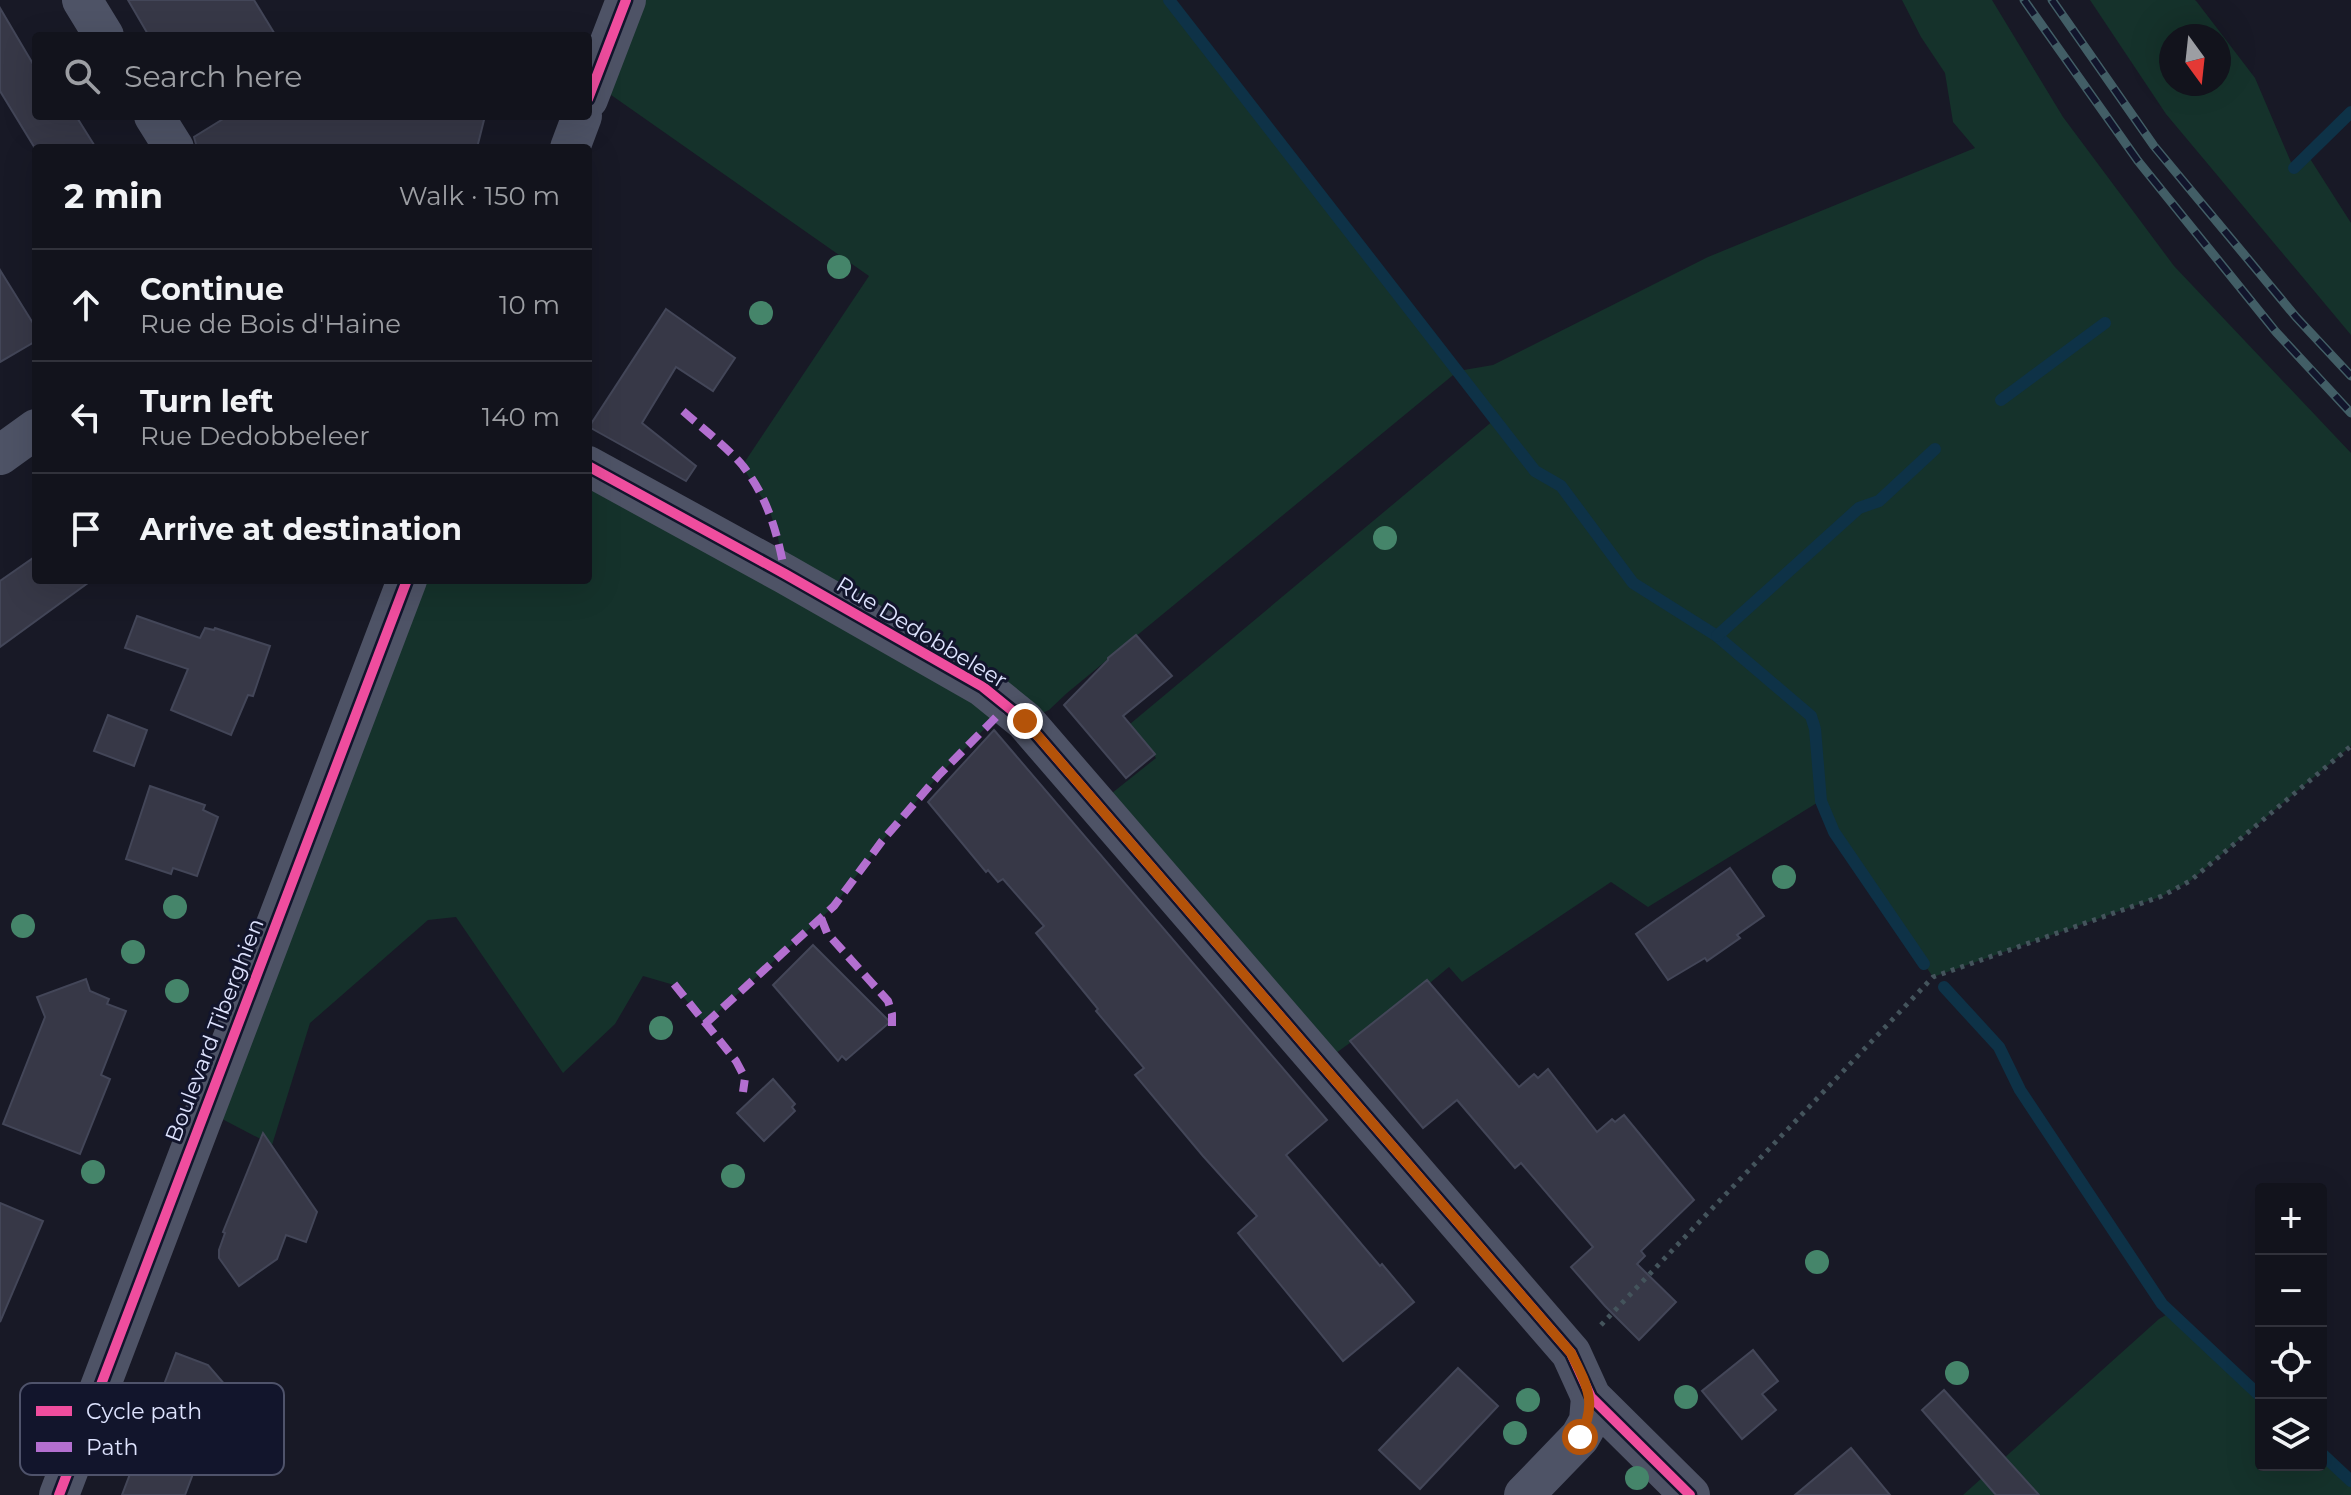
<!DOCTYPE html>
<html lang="en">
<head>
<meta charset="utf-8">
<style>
  body { margin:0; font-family:Montserrat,sans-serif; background:#1f2029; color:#f1f3f6 }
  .controls { position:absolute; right:24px; bottom:24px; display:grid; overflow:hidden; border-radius:8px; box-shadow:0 8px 32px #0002 }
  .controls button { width:72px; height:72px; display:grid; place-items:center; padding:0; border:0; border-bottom:2px solid #31323b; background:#12131c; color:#f1f3f6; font:40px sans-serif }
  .compass { position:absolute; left:2159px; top:24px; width:72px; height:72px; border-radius:50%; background:#12131c; box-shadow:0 8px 32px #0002; rotate:165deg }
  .stop { position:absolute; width:24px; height:24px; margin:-18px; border:6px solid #b45309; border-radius:50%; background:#fff }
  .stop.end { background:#b45309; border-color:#fff; box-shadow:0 2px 8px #0008 }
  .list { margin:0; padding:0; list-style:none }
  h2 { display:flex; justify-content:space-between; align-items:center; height:104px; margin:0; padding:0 32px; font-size:34px }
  h2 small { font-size:26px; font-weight:400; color:#9c9ea3 }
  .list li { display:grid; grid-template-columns:52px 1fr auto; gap:24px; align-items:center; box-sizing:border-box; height:112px; padding:0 32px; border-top:2px solid #31323b }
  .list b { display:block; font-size:30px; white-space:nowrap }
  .list p { margin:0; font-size:26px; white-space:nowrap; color:#9c9ea3 }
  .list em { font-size:26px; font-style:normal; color:#9c9ea3 }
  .icon { flex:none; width:44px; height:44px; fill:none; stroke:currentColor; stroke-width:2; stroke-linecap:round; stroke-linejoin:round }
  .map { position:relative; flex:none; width:2351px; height:1495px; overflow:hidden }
  .search { position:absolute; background:#12131c; box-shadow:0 8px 32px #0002; left:32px; top:32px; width:560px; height:88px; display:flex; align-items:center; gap:20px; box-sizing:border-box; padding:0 28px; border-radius:8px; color:#9c9ea3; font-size:30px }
  .panel { position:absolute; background:#12131c; box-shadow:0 8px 32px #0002; left:32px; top:144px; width:560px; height:440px; border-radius:8px }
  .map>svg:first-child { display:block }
  .green { fill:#15322b; fill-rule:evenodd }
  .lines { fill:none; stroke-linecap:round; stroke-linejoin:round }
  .stream { stroke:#0e3247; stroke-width:12 }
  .building { fill:#373847; stroke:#434658; stroke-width:2 }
  .path { stroke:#44545c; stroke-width:5; stroke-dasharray:4 6; stroke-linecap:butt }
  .minor { stroke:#4e5366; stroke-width:40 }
  .rail-casing { stroke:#425e66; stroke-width:9 }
  .rail { stroke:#12152c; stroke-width:6; stroke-dasharray:18; stroke-linecap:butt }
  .quiet { stroke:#b36fd0; stroke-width:8; stroke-dasharray:16 8; stroke-linecap:butt }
  .cycleway-casing { stroke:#12152c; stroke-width:15 }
  .cycleway { stroke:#ef4d9e; stroke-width:10 }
  .tree { fill:#45856a }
  .route { stroke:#b45309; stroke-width:10 }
  .labels { text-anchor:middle; stroke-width:6; stroke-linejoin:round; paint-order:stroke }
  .street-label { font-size:22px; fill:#dee3fe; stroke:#12152c }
  .key { fill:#12152c; stroke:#4f536b; stroke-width:2 }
  .key-label { font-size:22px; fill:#dee3fe }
</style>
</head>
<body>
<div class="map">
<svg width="2351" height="1495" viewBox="0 0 2351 1495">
  <rect width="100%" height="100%" fill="#181926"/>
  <!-- green -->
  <g class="green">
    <path d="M626 0H1169L1458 371 1493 365 1708 257 1975 148 1953 122 1945 73 1921 37 1902 0H1992L2063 117 2174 266 2351 453V746L2190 881 2162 896 1933 977 1834 832 1820 801 1648 907 1611 882 1462 982 1449 967 1413 997 1321 1064 1097 805 1156 758 1130 724 1494 420 1458 371 1067 693 1049 710 1025 721 1006 707 939 775 882 841 834 906 705 1024 674 985 643 976 615 1024 563 1073 456 917 428 920 310 1023 272 1145 205 1110 407 580H588V466L785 573 777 533 769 509 742 466 869 276 594 83Z"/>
    <path d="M2090 0H2195L2197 2 2255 78 2293 167 2307 154 2351 223V335L2166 114ZM2171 36H2219V84H2171Z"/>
    <path d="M2171 1312 2261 1397V1465H2321V1453L2351 1481V1495H1963L2159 1319Z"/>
  </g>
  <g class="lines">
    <!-- stream -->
    <g class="stream">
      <path d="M1169 0 1535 471 1561 486 1633 583 1717 636 1811 716 1815 729 1821 801 1834 832 1924 964"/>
      <path d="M2294 168 2351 112"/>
      <path d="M2001 400 2105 323"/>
      <path d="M1717 636 1859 508 1879 501 1935 449"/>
      <path d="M1944 987 1999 1047 2020 1090 2162 1304 2261 1397"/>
      <path d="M2321 1453 2351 1481"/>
    </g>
  </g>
  <!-- building -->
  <g class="building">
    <path d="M128 0H254L276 36H149Z"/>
    <path d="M0 8 36 69V116H76L96 148H36V150L0 91Z"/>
    <path d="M228 116H485L477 148H197L194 137Z"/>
    <path d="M0 270 36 328V341L0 362Z"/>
    <path d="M666 309 735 358 713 391 676 367 642 423 696 466 686 481 589 427Z"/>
    <path d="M36 556V580H92L0 647V581Z"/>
    <path d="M137 616 200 638 205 628 214 630 215 628 270 646 253 696 248 695 231 735 171 710 188 669 125 648Z"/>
    <path d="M1136 635 1172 676 1123 716 1155 754 1126 778 1064 705 1108 660V658Z"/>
    <path d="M108 715 147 730 134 766 94 751Z"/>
    <path d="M994 730 1327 1120 1286 1155 1380 1266 1382 1264 1414 1302 1343 1361 1238 1233 1257 1216 1203 1156 1135 1075 1144 1068 1096 1011 1098 1009 1036 933 1044 926 1003 879 998 882 988 870 986 872 928 802Z"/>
    <path d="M150 786 205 805 203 810 218 817 197 876 173 868 171 874 126 859Z"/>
    <path d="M1730 868 1764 916 1737 935 1740 938 1707 961 1705 958 1668 980 1636 934Z"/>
    <path d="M813 945 890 1022 846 1060 842 1056 838 1061 773 985Z"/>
    <path d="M86 979 90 991 109 999 107 1004 126 1011 101 1075 110 1079 80 1154 3 1124 45 1017 37 997Z"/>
    <path d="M1427 980 1519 1087 1534 1074 1538 1078 1548 1069 1597 1132 1612 1119 1615 1122 1624 1115 1694 1200 1641 1251 1645 1256 1637 1264 1676 1302 1639 1340 1605 1306 1571 1267 1593 1247 1521 1163 1515 1168 1457 1100 1423 1128 1350 1041Z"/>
    <path d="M773 1079 795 1104 792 1107 795 1111 764 1141 737 1113Z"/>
    <path d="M263 1133 317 1212 306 1242 286 1235 277 1259 239 1286 219 1258V1250L225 1233 223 1232Z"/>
    <path d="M0 1203 43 1221 0 1322Z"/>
    <path d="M1753 1350 1778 1381 1762 1394 1776 1410 1742 1439 1702 1391Z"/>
    <path d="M176 1353 208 1365 226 1386 185 1495H122Z"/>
    <path d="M1458 1368 1498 1406 1420 1489 1379 1450Z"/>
    <path d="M1944 1390 2039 1495H1996L1922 1410Z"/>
    <path d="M1851 1448 1890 1495H1795Z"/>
  </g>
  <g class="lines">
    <!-- path -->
    <path class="path" d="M1601 1325 1933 977 2162 896 2190 881 2351 746"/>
    <!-- minor -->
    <g class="minor">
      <path d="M82 0 104 36"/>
      <path d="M588 99 626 0"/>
      <path d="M154 116 174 148"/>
      <path d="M570 148 582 116"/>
      <path d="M0 455 36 429"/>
      <path d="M588 466 785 574 983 687 1025 721 1571 1353 1591 1397 1690 1495"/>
      <path d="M59 1495 407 580"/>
      <path d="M1524 1495 1580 1437 1589 1421 1591 1397"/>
    </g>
    <defs>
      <g id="rail">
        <path d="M2024 0 2138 161 2276 332 2351 413"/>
        <path d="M2052 0 2154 146 2296 317 2351 376"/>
      </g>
    </defs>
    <!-- rail casing -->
    <use href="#rail" class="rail-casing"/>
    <!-- rail -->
    <use href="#rail" class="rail"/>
    <!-- quiet -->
    <g class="quiet">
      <path d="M683 411C702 428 727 447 743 466 768 498 778 535 785 574"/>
      <path d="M821 918 827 933 888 1001 892 1014V1026"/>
      <path d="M674 984 736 1061 745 1078 743 1092"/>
      <path d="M705 1024 834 906 882 841 939 775 1007 706"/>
    </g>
    <defs>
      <g id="cycleway">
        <path d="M588 99 626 0"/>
        <path d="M588 466 785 574 983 687 1025 721 1571 1353 1591 1397 1690 1495"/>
        <path d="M59 1495 407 580"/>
      </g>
    </defs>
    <!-- cycleway casing -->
    <use href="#cycleway" class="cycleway-casing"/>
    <!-- cycleway -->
    <use href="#cycleway" class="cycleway"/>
  </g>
  <!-- trees -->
  <g class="tree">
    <circle cx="839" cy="267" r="12"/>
    <circle cx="761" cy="313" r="12"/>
    <circle cx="1385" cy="538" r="12"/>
    <circle cx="1784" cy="877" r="12"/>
    <circle cx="175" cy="907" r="12"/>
    <circle cx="23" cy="926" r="12"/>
    <circle cx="133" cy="952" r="12"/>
    <circle cx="177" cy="991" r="12"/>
    <circle cx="661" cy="1028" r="12"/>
    <circle cx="93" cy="1172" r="12"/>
    <circle cx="733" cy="1176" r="12"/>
    <circle cx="1817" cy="1262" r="12"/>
    <circle cx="1957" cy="1373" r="12"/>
    <circle cx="1686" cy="1397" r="12"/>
    <circle cx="1528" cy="1400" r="12"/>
    <circle cx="1515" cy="1433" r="12"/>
    <circle cx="1637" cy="1478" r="12"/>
  </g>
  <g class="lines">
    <!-- route -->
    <path class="route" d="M1025 721 1571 1353C1587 1385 1598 1403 1580 1437"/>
  </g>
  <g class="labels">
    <!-- street labels -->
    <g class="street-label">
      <text transform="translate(922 632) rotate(31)" y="8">Rue Dedobbeleer</text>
      <text transform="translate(214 1030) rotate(-69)" y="8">Boulevard Tiberghien</text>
    </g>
  </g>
  <!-- legend -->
  <rect x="20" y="1383" width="264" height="92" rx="12" class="key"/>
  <rect x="36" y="1406" width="36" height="10" fill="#ef4d9e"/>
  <rect x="36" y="1442" width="36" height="10" fill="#b36fd0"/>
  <g class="key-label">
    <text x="86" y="1419">Cycle path</text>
    <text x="86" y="1455">Path</text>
  </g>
</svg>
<div class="controls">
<button>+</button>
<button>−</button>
<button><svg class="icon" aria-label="locate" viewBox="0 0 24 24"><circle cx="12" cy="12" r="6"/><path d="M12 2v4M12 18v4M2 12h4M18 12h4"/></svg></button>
<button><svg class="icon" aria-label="layers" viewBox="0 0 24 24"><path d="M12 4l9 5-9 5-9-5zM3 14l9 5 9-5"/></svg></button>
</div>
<svg class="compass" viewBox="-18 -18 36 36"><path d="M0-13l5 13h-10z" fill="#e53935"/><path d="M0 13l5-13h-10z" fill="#9c9ea3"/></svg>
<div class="stop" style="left:1580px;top:1437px"></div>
<div class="stop end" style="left:1025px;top:721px"></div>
<div class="search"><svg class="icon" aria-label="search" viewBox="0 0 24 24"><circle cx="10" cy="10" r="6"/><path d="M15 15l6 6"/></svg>Search here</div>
<section class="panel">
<h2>2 min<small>Walk · 150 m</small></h2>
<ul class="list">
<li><svg class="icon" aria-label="ahead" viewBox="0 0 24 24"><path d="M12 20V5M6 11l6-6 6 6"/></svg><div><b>Continue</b><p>Rue de Bois d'Haine</p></div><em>10 m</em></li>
<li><svg class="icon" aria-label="left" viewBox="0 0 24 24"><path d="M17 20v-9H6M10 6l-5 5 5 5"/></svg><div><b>Turn left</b><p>Rue Dedobbeleer</p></div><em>140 m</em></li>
<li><svg class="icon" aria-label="arrive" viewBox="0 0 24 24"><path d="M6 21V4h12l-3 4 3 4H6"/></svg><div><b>Arrive at destination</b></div></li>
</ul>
</section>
</div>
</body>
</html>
